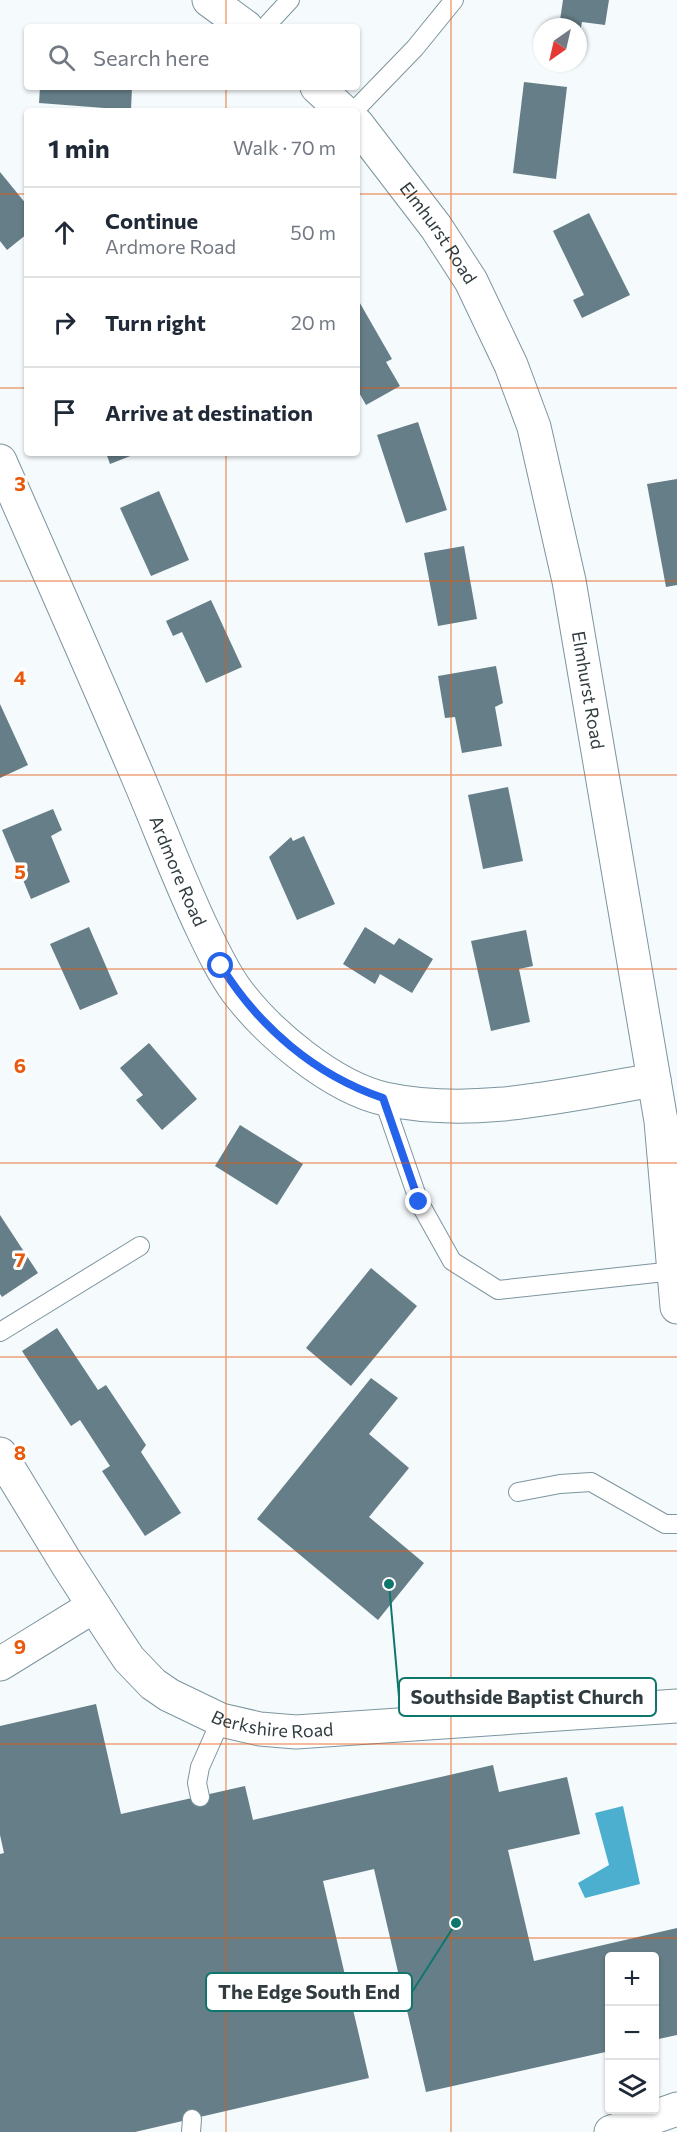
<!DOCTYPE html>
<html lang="en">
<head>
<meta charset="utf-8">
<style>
  body { margin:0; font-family:Commissioner,sans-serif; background:#f2f2f3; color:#1f2937 }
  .controls { position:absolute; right:18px; bottom:18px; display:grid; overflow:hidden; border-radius:6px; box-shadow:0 2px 4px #0004 }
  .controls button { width:54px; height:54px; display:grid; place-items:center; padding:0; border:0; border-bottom:2px solid #e0e1e3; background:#fff; color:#1f2937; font:30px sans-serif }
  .compass { position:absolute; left:533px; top:18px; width:54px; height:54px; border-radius:50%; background:#fff; box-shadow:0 2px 4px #0004; rotate:214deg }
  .stop { position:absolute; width:18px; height:18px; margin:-14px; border:4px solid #2563eb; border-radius:50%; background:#fff }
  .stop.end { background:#2563eb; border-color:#fff; box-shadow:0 2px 6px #0008 }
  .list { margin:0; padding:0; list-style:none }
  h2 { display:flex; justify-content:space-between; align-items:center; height:78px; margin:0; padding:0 24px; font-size:26px }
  h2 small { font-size:20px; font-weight:400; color:#747a83 }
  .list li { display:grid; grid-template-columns:39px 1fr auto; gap:18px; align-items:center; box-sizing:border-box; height:90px; padding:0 24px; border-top:2px solid #e0e1e3 }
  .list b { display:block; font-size:22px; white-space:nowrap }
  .list p { margin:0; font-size:20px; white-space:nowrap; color:#747a83 }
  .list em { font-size:20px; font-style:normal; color:#747a83 }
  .icon { flex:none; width:33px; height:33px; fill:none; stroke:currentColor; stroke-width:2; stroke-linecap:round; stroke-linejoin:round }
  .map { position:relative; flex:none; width:677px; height:2132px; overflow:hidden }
  .search { position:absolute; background:#fff; box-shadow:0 2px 4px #0004; left:24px; top:24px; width:336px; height:66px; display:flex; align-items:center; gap:15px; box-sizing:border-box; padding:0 21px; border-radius:6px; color:#747a83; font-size:22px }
  .panel { position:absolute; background:#fff; box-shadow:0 2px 4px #0004; left:24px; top:108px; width:336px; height:348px; border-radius:6px }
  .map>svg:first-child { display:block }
  .water { fill:#4cafd0 }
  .building { fill:#667e87 }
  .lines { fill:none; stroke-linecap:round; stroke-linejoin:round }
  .lane-casing { stroke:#7c959f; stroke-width:20 }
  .street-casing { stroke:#7c959f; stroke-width:35 }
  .lane { stroke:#fff; stroke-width:18 }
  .street { stroke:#fff; stroke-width:33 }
  .route { stroke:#2563eb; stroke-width:8 }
  .grid { fill:none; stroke:#e8590c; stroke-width:1.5; stroke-opacity:0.55 }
  .labels { text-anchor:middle; stroke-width:6; stroke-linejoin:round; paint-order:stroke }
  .street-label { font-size:18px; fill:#313c40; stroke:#fff }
  .grid-label { font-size:20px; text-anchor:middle; font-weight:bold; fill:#e8590c; stroke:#fff; stroke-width:6; stroke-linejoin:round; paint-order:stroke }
  .leader { fill:none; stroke:#0f766e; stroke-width:2 }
  .callout-dot { fill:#0f766e; stroke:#fff; stroke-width:2 }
  .callout { fill:#fff; stroke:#0f766e; stroke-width:2 }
  .callout-label { font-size:20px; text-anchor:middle; font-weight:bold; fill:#313c40 }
</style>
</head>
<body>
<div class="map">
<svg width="677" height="2132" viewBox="0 0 677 2132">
  <rect width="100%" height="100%" fill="#f5fafc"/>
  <!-- water -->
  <path class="water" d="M623 1806 640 1884 585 1898 578 1883 609 1865 595 1813Z"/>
  <!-- building -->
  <g class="building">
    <path d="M563 0H609L605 25 582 22 579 37 578 27H559Z"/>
    <path d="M524 82 567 87 556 179 513 173Z"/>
    <path d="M40 87H132L131 110 39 103Z"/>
    <path d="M0 172 27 205V234L7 250 0 241Z"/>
    <path d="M589 213 630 295 582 318 573 300 584 295 553 231Z"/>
    <path d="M357 298 392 359 386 362 400 386 366 405 357 389Z"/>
    <path d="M418 422 447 510 406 523 377 435Z"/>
    <path d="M106 453H138L110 464Z"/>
    <path d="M677 479V585L666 587 647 484Z"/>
    <path d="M159 491 189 560 151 576 120 508Z"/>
    <path d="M464 546 477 619 438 626 424 553Z"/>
    <path d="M211 600 242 667 206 683 182 632 173 636 166 621Z"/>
    <path d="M496 666 503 703 495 707 502 746 462 753 455 717 445 718 438 676Z"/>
    <path d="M0 704 28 765 0 778Z"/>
    <path d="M508 787 523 861 483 869 468 795Z"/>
    <path d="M53 809 62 830 51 836 70 882 31 899 2 830Z"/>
    <path d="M304 836 335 904 297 920 269 857 291 837 293 841Z"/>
    <path d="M89 927 118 994 80 1010 50 944Z"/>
    <path d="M365 927 394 945 399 938 433 959 412 993 380 974 375 984 343 964Z"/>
    <path d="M526 930 533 966 519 969 530 1022 491 1031 471 941Z"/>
    <path d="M149 1043 197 1099 162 1130 136 1100 143 1095 120 1068Z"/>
    <path d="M240 1125 303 1164 277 1205 215 1166Z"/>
    <path d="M0 1215 38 1273 2 1297 0 1294Z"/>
    <path d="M371 1268 417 1306 351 1386 306 1348Z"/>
    <path d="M57 1328 98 1390 106 1385 146 1445 141 1452 181 1513 145 1536 102 1471 110 1466 80 1420 71 1426 22 1351Z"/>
    <path d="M371 1378 398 1398 369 1434 409 1468 369 1517 424 1563 378 1620 257 1519Z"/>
    <path d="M96 1704 121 1814 245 1786 253 1820 493 1765 499 1792 567 1777 580 1834 508 1850 534 1961 677 1928V2035L654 2040V1956H610V2051L426 2092 374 1869 323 1881 369 2078 135 2132H0V1854L4 1853 0 1835V1726Z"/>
  </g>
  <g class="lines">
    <defs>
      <g id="lane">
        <path d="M265 27 290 0"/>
        <path d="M354 111 415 48 454 0"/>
        <path d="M383 1098 419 1202 452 1261 498 1290 674 1271"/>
        <path d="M0 1332 140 1246"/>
        <path d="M518 1492 560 1484 591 1482 665 1524H677"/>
        <path d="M200 1797 197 1783 200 1767 221 1720"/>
        <path d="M191 2132 192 2119"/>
      </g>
      <g id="street">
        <path d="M209 0 246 27"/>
        <path d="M317 87 343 111"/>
        <path id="s1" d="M357 124 436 227 471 281 511 365 534 427 569 581 654 1080 661 1121 677 1307"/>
        <path id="s2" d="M0 461C46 566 93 671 138 777 160 828 179 880 203 930 213 951 223 972 236 990 268 1033 332 1087 385 1099 474 1118 566 1095 654 1080"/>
        <path id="s3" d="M0 1454 67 1564 111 1632 129 1659 153 1684 169 1695 221 1720 260 1729 296 1732 677 1706"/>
        <path d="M0 1664 94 1606"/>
        <path d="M611 2132 677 2109"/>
      </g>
    </defs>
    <!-- lane casing -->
    <use href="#lane" class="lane-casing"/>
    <!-- street casing -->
    <use href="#street" class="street-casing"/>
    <!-- lane -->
    <use href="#lane" class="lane"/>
    <!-- street -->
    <use href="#street" class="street"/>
  </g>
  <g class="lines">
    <!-- route -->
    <path class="route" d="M221 966C259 1027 315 1075 383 1098L419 1202"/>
  </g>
  <!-- grid -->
  <path class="grid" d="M226 0V27M451 0V2132M226 87V111M0 194H27M357 194H677M0 388H27M357 388H677M226 453V2132M0 581H677M0 775H677M0 969H677M0 1163H677M0 1357H677M0 1551H677M0 1744H677M0 1938H677"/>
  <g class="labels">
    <!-- street labels -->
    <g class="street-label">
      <text dy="6" stroke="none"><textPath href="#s1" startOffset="136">Elmhurst Road</textPath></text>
      <text dy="6" stroke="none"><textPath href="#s1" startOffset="622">Elmhurst Road</textPath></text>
      <text dy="6" stroke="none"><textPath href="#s2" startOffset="447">Ardmore Road</textPath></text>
      <text dy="6" stroke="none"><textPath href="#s3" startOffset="406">Berkshire Road</textPath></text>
    </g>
  </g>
  <g class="grid-label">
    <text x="20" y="491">3</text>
    <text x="20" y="685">4</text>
    <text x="20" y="879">5</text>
    <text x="20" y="1073">6</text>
    <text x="20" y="1267">7</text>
    <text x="20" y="1460">8</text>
    <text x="20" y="1654">9</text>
  </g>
  <!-- callouts -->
  <path class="leader" d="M389 1584L399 1697M456 1923L412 1992"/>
  <g class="callout-dot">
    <circle cx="389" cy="1584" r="6"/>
    <circle cx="456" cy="1923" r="6"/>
  </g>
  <g class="callout">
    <rect x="399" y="1678" width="257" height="38" rx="6"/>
    <rect x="206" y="1973" width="206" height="38" rx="6"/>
  </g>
  <g class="callout-label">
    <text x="527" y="1704">Southside Baptist Church</text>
    <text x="309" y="1999">The Edge South End</text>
  </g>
</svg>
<div class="controls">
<button>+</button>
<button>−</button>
<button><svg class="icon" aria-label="layers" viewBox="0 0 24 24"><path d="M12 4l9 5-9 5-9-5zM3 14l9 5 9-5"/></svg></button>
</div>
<svg class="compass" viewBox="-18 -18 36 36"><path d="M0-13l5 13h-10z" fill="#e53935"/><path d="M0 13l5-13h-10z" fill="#747a83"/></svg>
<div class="stop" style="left:221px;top:966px"></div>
<div class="stop end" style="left:419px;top:1202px"></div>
<div class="search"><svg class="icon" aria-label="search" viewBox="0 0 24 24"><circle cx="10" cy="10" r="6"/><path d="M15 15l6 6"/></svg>Search here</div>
<section class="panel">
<h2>1 min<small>Walk · 70 m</small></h2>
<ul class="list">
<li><svg class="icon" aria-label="ahead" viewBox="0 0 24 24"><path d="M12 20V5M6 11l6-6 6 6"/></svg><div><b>Continue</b><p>Ardmore Road</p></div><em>50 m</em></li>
<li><svg class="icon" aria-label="right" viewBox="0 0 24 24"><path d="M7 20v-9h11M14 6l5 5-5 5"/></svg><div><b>Turn right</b></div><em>20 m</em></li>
<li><svg class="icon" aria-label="arrive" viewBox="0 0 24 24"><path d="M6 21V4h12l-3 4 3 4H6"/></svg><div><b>Arrive at destination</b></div></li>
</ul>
</section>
</div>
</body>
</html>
